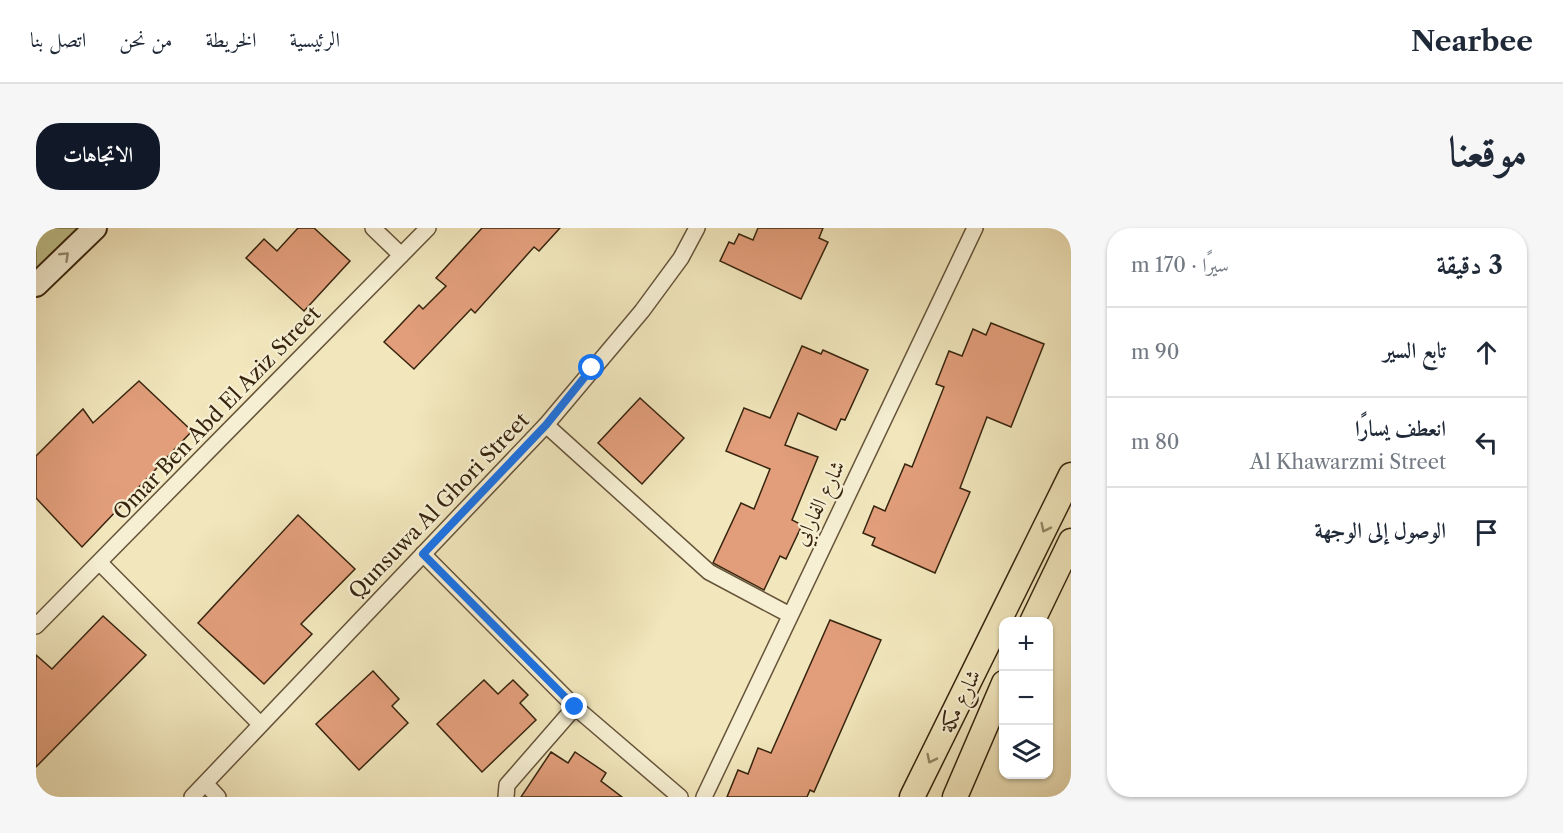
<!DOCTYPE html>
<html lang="ar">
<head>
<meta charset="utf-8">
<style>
  body { margin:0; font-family:"Libre Caslon Text",Amiri,serif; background:#f6f6f7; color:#1f2937; direction:rtl }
  .controls { position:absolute; right:18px; bottom:18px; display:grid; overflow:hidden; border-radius:12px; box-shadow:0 2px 4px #0004 }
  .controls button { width:54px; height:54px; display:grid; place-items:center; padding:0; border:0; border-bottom:2px solid #e0e1e3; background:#fff; color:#1f2937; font:30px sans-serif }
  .stop { position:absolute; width:18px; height:18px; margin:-14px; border:4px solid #1a73e8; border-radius:50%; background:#fff }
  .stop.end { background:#1a73e8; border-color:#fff; box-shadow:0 2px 6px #0008 }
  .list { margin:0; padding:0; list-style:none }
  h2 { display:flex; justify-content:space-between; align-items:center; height:78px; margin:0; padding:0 24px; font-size:26px }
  h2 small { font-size:20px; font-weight:400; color:#747a83 }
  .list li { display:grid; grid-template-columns:39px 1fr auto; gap:18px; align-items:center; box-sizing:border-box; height:90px; padding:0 24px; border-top:2px solid #e0e1e3 }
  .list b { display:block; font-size:22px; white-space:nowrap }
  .list p { margin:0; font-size:20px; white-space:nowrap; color:#747a83 }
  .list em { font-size:20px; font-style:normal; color:#747a83 }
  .icon { flex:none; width:33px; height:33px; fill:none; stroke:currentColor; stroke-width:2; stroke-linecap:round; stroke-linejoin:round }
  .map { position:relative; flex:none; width:1035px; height:569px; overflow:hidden; direction:ltr; border-radius:24px }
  header { display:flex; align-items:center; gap:36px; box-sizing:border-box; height:84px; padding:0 30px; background:#fff; border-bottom:2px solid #e0e1e3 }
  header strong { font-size:28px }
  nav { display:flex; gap:33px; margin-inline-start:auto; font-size:21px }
  .intro { display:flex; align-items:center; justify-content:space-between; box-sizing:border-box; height:144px; padding:0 36px }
  h1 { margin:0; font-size:42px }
  .button { padding:15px 27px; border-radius:24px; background:#111827; color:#fff; font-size:21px; font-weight:700 }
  main { display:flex; gap:36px; padding:0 36px }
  aside { flex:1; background:#fff; border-radius:24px; box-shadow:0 2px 4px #0004 }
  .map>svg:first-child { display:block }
  .green { fill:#c1c38c; stroke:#7c744d; stroke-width:1.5 }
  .building { fill:#e29e7b; stroke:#37240e; stroke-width:1.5 }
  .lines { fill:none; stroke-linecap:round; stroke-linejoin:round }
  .street-casing { stroke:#66543a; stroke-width:18 }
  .secondary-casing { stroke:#37240e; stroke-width:26 }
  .primary-casing { stroke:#37240e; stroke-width:27 }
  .street { stroke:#f6efd3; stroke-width:15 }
  .secondary { stroke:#f6efd3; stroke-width:22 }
  .primary { stroke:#f1e6bc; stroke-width:24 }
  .oneway { stroke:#968a70 }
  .oneway2 { stroke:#948565 }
  .route { stroke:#1a73e8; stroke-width:8 }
  .labels { text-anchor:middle; stroke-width:4.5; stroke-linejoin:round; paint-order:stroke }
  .street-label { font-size:21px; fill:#37240e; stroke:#f6efd3 }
</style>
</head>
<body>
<header>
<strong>Nearbee</strong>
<nav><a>الرئيسية</a><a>الخريطة</a><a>من نحن</a><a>اتصل بنا</a></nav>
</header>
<div class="intro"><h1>موقعنا</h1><a class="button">الاتجاهات</a></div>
<main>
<aside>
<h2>3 دقيقة<small>سيرًا · 170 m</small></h2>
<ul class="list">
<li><svg class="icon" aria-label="ahead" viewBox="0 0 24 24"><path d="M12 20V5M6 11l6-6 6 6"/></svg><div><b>تابع السير</b></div><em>90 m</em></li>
<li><svg class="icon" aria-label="left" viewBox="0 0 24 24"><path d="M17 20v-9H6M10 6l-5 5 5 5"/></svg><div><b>انعطف يسارًا</b><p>Al Khawarzmi Street</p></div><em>80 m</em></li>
<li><svg class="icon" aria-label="arrive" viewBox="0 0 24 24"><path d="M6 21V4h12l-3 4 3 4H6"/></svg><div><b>الوصول إلى الوجهة</b></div></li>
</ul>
</aside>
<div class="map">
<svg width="1035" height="569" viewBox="0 0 1035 569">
  <rect width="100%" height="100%" fill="#f1e6bc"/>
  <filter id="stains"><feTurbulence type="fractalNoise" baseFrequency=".00333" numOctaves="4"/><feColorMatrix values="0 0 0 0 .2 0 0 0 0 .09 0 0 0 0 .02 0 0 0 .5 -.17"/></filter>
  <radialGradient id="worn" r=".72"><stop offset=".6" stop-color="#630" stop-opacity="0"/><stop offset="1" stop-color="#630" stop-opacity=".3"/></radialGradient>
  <!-- green -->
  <path class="green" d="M0 0H46L0 47Z"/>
  <!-- building -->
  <g class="building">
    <path d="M262 0H278L314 33 268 83 210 30 228 11 241 23Z"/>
    <path d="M446 0H524L503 23 498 19 439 85 435 81 378 141 348 114 383 77 387 81 410 58 400 50Z"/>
    <path d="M722 0H787L783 10 792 14 765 71 684 33 693 14 698 16 703 6 717 12Z"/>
    <path d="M955 95 1008 116 975 199 951 189 924 260 934 264 899 345 836 317 839 310 827 305 838 278 849 283 869 236 876 239 908 159 900 156 913 123 926 128 937 101 950 107Z"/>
    <path d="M766 118 785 126 787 122 832 142 809 192 805 191 800 202 762 185 749 217 782 229 756 292 766 297 750 331 744 328 728 362 677 335 705 275 718 281 734 241 690 223 708 180 734 190Z"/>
    <path d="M103 153 156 203 46 319 0 270V228L47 181 57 195Z"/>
    <path d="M604 170 648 210 606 256 562 215Z"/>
    <path d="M262 287 319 341 265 396 276 406 228 456 162 395Z"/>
    <path d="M67 388 110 427 0 539V427L16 441Z"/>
    <path d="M794 392 845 412 778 564 774 562 771 569H691L702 542 712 546 722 520 735 525Z"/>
    <path d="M337 443 363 471 356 478 372 495 323 542 280 496Z"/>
    <path d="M448 452 462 466 477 452 492 467 484 475 500 492 446 544 401 496Z"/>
    <path d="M515 524 532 535 539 524 570 545 565 553 586 569H485Z"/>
  </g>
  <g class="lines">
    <defs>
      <g id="street">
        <path d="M337 0 365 27"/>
        <path d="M510 197 673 344 752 386"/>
        <path d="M387 326 539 479 644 569"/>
        <path d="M64 335 224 496"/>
        <path d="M0 398 392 0"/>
        <path d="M170 556 182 569"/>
        <path d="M156 569 510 197 606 83 645 30 661 0"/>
        <path d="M470 569 471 557 539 479"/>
        <path d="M668 569 939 0"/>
      </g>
      <path id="secondary" d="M0 57 59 0"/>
      <g id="primary">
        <path d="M996 394 1035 313"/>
        <path d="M876 569 1035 247"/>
        <path d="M919 569 968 455"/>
      </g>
    </defs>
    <!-- street casing -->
    <use href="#street" class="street-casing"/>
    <!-- secondary casing -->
    <use href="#secondary" class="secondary-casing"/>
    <!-- primary casing -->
    <use href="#primary" class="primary-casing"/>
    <!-- street -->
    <use href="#street" class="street"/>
    <!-- secondary -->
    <use href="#secondary" class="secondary"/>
    <!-- primary -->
    <use href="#primary" class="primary"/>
  </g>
  <!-- one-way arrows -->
  <defs><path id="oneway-chevron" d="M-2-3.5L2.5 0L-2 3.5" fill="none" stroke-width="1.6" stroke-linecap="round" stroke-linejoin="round" transform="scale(1.5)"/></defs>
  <use class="oneway" href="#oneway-chevron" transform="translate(29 28) rotate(-44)"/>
  <g class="oneway2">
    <use href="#oneway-chevron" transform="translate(1009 300) rotate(116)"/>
    <use href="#oneway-chevron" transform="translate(895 531) rotate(116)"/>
  </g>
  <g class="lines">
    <!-- route -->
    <path class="route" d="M539 479 387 326 510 197 556 140"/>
  </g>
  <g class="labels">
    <!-- street labels -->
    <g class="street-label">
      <text transform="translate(181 185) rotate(-46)" y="7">Omar Ben Abd El Aziz Street</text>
      <text transform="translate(783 275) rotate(-64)" y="7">شارع الفارابي</text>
      <text transform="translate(403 278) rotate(-46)" y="7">Qunsuwa Al Ghori Street</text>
      <text transform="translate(924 473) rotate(-64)" y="7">شارع مكة</text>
    </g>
  </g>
  <rect width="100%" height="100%" filter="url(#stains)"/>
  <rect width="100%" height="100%" fill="url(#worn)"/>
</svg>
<div class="controls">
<button>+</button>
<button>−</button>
<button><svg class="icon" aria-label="layers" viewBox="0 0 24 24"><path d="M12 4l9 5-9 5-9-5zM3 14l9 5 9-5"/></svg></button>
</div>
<div class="stop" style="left:556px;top:140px"></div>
<div class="stop end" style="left:539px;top:479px"></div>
</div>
</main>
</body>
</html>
